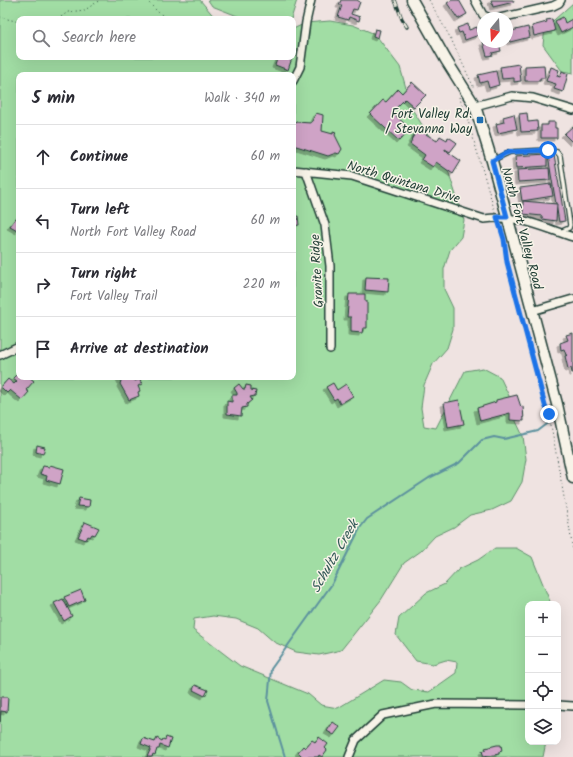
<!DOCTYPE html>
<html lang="en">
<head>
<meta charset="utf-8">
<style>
  body { margin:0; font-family:Kalam,sans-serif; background:#f7f7f7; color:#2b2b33 }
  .controls { position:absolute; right:12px; bottom:12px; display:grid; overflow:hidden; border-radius:8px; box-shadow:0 4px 16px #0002 }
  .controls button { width:36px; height:36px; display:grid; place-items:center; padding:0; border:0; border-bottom:1px solid #e1e1e2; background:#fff; color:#2b2b33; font:20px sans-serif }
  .compass { position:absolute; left:477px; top:12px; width:36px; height:36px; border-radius:50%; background:#fff; box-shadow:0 4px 16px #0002; rotate:198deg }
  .stop { position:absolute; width:12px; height:12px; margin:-9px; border:3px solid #1a73e8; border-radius:50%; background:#fff }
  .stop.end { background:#1a73e8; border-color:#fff; box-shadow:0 1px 4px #0008 }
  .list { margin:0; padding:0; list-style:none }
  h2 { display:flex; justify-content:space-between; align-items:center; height:52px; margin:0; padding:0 16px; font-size:17px }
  h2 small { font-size:13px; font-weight:400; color:#7c7c81 }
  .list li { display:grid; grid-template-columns:26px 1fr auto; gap:12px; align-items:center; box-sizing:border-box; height:64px; padding:0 16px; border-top:1px solid #e1e1e2 }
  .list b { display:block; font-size:15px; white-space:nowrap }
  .list p { margin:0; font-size:13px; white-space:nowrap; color:#7c7c81 }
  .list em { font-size:13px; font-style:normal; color:#7c7c81 }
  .icon { flex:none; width:22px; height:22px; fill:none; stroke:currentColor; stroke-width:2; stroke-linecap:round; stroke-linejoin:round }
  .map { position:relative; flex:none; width:573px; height:757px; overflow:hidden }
  .search { position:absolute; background:#fff; box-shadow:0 4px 16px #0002; left:16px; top:16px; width:280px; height:44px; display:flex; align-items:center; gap:10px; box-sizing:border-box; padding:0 14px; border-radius:8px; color:#7c7c81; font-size:15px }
  .panel { position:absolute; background:#fff; box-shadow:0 4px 16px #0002; left:16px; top:72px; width:280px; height:308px; border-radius:8px }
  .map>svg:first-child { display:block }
  .green { fill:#a1dda4; stroke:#608d6c; fill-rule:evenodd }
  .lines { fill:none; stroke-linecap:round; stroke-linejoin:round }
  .stream { stroke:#5c919e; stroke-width:2 }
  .building { fill:#cfa3c6; stroke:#1f3d34; filter:url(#shadow) }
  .lane-casing { stroke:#1f3d34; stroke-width:6 }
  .street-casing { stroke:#1f3d34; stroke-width:10 }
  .primary-casing { stroke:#1f3d34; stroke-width:13 }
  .path { stroke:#1f3d34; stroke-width:1; stroke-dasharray:1 3; stroke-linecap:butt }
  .lane { stroke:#f7f3e8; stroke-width:3.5 }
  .street { stroke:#f7f3e8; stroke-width:7 }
  .primary { stroke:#f7f3e8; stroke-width:10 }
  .rail-casing { stroke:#1f3d34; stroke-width:3.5 }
  .rail { stroke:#f7f3e8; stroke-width:2; stroke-dasharray:6; stroke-linecap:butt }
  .route { stroke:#1a73e8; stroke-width:5 }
  .poi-dot { fill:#1f6fb2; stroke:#f7f3e8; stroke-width:1.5 }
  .labels { text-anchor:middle; stroke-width:3; stroke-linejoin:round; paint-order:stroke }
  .poi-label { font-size:13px; fill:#1f3d34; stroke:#f7f3e8; text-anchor:end }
  .street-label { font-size:13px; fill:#1f3d34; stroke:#f7f3e8 }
  .water-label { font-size:14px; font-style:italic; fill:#335957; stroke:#f7f3e8 }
</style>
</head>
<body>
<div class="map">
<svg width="573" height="757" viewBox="0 0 573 757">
  <defs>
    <filter id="shadow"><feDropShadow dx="-3" dy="3" stdDeviation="0" flood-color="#0004"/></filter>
  </defs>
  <rect width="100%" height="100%" fill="#efe3e1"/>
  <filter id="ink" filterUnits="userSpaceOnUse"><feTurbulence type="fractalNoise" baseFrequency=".025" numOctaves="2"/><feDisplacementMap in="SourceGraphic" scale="8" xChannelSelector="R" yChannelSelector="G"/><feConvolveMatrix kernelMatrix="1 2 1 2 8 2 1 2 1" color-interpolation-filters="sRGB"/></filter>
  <g filter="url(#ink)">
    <!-- green -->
    <g class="green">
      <path d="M0 0H200L216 19H19V57H293V29L306 23 330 21 353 25 375 34 400 67 412 109 445 161 464 220 461 237 450 250 444 269V289L453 308V329L447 348 433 364 424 385 421 408 424 426 436 428 465 371 483 368 500 377 509 396 514 417 523 436 526 459 522 482 511 501 492 510 470 515 454 527 435 536 421 551 404 563 381 600 341 650 319 655 296 652 274 642 258 628 236 619 213 616 194 619 193 630 240 666 308 694 321 705 338 708 384 680 401 682 412 690 429 692 456 673 457 662 446 660 433 664 416 661 396 635 399 618 426 593 445 584 459 569 478 560 495 548H516L532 557 551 604H528V742H546L543 757H0ZM19 75H293V377H19Z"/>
      <path d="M208 0H297L291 19H245L212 6Z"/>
      <path d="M573 3V73L562 71 543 45 545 28Z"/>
    </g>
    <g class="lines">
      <!-- stream -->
      <path class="stream" d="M285 757 268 701 271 669 332 584 360 528 367 519 429 478 459 463 482 440 494 437 504 439 538 431 555 418"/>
    </g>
    <!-- building -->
    <g class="building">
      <path d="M341 0H357L360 2 357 10 353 9 351 14 360 17 359 21 349 17 348 20 338 17 342 5H339Z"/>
      <path d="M452 0H459L467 14 458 19 447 3Z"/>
      <path d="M491 0H513L514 2 493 7Z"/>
      <path d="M563 17 565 23 572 19 573 27 561 33 555 21Z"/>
      <path d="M552 19 555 31 534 36 532 26 547 22 546 20Z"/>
      <path d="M468 24 469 30 477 27 479 35 465 40 462 32 459 33 457 28Z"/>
      <path d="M528 27 530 37 510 42 507 32Z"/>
      <path d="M375 29 380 30 378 38 373 36Z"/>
      <path d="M483 42H505L499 43 501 51 492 53 493 55 487 56Z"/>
      <path d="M278 57H288L292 58 288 70 275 65Z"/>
      <path d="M519 64 521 81 514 82V78L502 79 500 67Z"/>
      <path d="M544 65 545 78H540V81H525V66Z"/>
      <path d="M551 67 559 70 557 76 560 77 562 71 568 74 563 92 554 89 556 84 546 81Z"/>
      <path d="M496 71 499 85 489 88 487 81 480 83 478 75Z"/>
      <path d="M412 82 426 95 414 107 405 99 392 112 410 129 399 141 370 114 383 100 386 102 398 89 402 93Z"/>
      <path d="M316 113 323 115 322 131 333 134V131L336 132 335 135 342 149 339 154 336 153 328 156 293 145V126L296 122 311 123Z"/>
      <path d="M527 113 528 122 537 121 538 131 521 132 519 114Z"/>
      <path d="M514 114 517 129 498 133 496 124 504 122 503 117Z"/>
      <path d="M548 122H555V128H557V138H541V125H548Z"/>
      <path d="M573 126V143L564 134Z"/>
      <path d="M418 129 437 141 440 136 447 140 448 137 450 138 456 142 457 143 450 152 445 149V150L461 161 453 174 436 162 433 167 422 160 425 155 410 144 412 141 411 140Z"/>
      <path d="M547 154V166L516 168 515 156Z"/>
      <path d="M554 155 565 221 559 222 548 156Z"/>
      <path d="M549 168 550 180 518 182 517 170Z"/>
      <path d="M551 184 553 196 522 201 520 188Z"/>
      <path d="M523 201 557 204 556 221 542 219V216L523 214Z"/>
      <path d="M298 216 299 225 293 226V217Z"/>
      <path d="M16 218 19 220V231L10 226Z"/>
      <path d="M366 277 389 278 388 292 365 290Z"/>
      <path d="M349 294H365V301H367V328H363L362 333 351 332V317H347Z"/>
      <path d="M573 333V373H572L571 368 568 369 565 356 568 355H566L564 349 561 350 560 343 568 340 566 335Z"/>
      <path d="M18 373 19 377H29L34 381 26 390 29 392 22 400 10 390 7 393 1 387 8 379 14 384 17 381 13 378Z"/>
      <path d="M119 377H133L135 381 140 379 142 384 138 386 140 391 138 392 139 396 129 400 120 384 121 381Z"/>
      <path d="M333 383 337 390 346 384 353 396 340 404 337 398 334 400 326 387Z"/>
      <path d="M239 384 243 389H245L246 385 251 386V390L256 391 255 396 250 397 252 400 247 404V407L242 408 241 416 227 414V401L232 402V395H237V393L234 388Z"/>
      <path d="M517 395 521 407 523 406 524 421 510 420V413L480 421 477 408 496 402V400Z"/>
      <path d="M459 400 464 424 448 427 444 403Z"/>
      <path d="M37 445 45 447 43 454 36 452Z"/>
      <path d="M50 465 64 469 60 484 46 480 47 476 40 474 43 466 49 467Z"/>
      <path d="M79 498 90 500 89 507 77 506Z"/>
      <path d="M85 522 99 528 95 535 92 534 90 537 88 536 86 540 78 537Z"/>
      <path d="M81 590 85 600 69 607 64 597Z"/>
      <path d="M63 599 72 616 64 621 54 603Z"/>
      <path d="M195 685 208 690 205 696 193 690Z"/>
      <path d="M0 697H8L7 712 1 711 0 722Z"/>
      <path d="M333 722 340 727 334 735 327 731Z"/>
      <path d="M166 737 171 739 168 748 160 745 159 749H157L155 755 153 754 152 757H147L151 748 141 744 143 738 155 742 157 738 162 741 163 739 165 740Z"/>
      <path d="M319 737 328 744 325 748 327 750 322 757 319 755 318 757H303L298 752 303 746 305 748 312 740 315 742Z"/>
      <path d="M497 745H501L502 751 499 752V754L484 757 482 751 486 750 485 748Z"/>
    </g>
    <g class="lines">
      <defs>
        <path id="lane" d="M493 160 510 152 548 150 557 152 560 156 570 225 569 228 560 232"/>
        <g id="street">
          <path d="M475 0 483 15 490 18"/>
          <path d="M500 18 553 6 559 3 561 0"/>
          <path d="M293 81 300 67 306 22 311 0"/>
          <path d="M475 106 512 96 533 98 573 110"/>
          <path d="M293 170 352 176 484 219C518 214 542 227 573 237"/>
          <path d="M306 171 325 225 330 266V349"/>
          <path d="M532 311 573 299"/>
          <path d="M0 355 19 346"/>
          <path d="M558 705 573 706"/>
          <path d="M349 757 356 740 383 715 436 704 528 705"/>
        </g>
        <path id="primary" d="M412 0 446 60 475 106 492 161 513 238 557 404 573 478"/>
      </defs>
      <!-- lane casing -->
      <use href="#lane" class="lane-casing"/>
      <!-- street casing -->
      <use href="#street" class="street-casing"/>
      <!-- primary casing -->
      <use href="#primary" class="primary-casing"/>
      <!-- path -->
      <g class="path">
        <path d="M148 0V2L160 14 170 19"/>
        <path d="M429 0 451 39 474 88"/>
        <path d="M0 17 19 22"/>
        <path d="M58 19 68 12 85 10 100 0"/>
        <path d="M459 97 466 114 495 212"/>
        <path d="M504 239 507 262 545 405 549 414 569 525 573 551"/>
      </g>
      <!-- lane -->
      <use href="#lane" class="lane"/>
      <!-- street -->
      <use href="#street" class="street"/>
      <!-- primary -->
      <use href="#primary" class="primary"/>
      <defs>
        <path id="rail" d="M395 0 402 19 407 27"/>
      </defs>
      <!-- rail casing -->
      <use href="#rail" class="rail-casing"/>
      <!-- rail -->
      <use href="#rail" class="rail"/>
    </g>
  </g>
  <g class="lines" filter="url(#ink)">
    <!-- route -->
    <path class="route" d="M548 150 510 152 504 154 492 161 507 217H497L504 239 507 262 545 405 549 414"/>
  </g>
  <!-- markers -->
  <rect class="poi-dot" x="476" y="116" width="8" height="8" rx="2"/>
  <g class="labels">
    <!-- poi labels -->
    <g class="poi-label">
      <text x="472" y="118">Fort Valley Rd.<tspan x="472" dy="15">/ Stevanna Way</tspan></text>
    </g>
    <!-- street labels -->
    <g class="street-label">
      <text transform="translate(404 181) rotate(17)" y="5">North Quintana Drive</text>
      <text transform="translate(523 228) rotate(75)" y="5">North Fort Valley Road</text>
      <text transform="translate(316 271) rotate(-93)" y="5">Granite Ridge</text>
    </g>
    <!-- water labels -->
    <g class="water-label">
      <text transform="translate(334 556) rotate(-60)" y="5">Schultz Creek</text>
    </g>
  </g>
</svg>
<div class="controls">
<button>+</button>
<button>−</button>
<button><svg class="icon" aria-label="locate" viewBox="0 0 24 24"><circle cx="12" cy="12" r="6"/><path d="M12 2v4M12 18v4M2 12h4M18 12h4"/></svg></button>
<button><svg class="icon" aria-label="layers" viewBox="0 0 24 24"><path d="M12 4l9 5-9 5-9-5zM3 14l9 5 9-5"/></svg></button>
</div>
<svg class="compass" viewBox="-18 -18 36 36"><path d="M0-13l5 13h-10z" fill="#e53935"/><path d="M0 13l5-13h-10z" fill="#7c7c81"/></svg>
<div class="stop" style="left:548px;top:150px"></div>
<div class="stop end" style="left:549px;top:414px"></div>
<div class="search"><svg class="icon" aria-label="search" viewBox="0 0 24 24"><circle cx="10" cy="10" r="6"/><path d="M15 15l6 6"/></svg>Search here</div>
<section class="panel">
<h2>5 min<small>Walk · 340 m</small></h2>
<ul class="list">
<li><svg class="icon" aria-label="ahead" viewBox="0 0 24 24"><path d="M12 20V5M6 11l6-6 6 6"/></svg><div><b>Continue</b></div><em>60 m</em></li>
<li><svg class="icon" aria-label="left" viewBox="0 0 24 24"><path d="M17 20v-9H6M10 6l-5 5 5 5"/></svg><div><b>Turn left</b><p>North Fort Valley Road</p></div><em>60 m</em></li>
<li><svg class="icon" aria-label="right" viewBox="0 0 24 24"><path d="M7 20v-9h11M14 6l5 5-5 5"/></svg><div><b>Turn right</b><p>Fort Valley Trail</p></div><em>220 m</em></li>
<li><svg class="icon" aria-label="arrive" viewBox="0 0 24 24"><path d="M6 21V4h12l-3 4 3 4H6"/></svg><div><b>Arrive at destination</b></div></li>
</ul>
</section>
</div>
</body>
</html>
